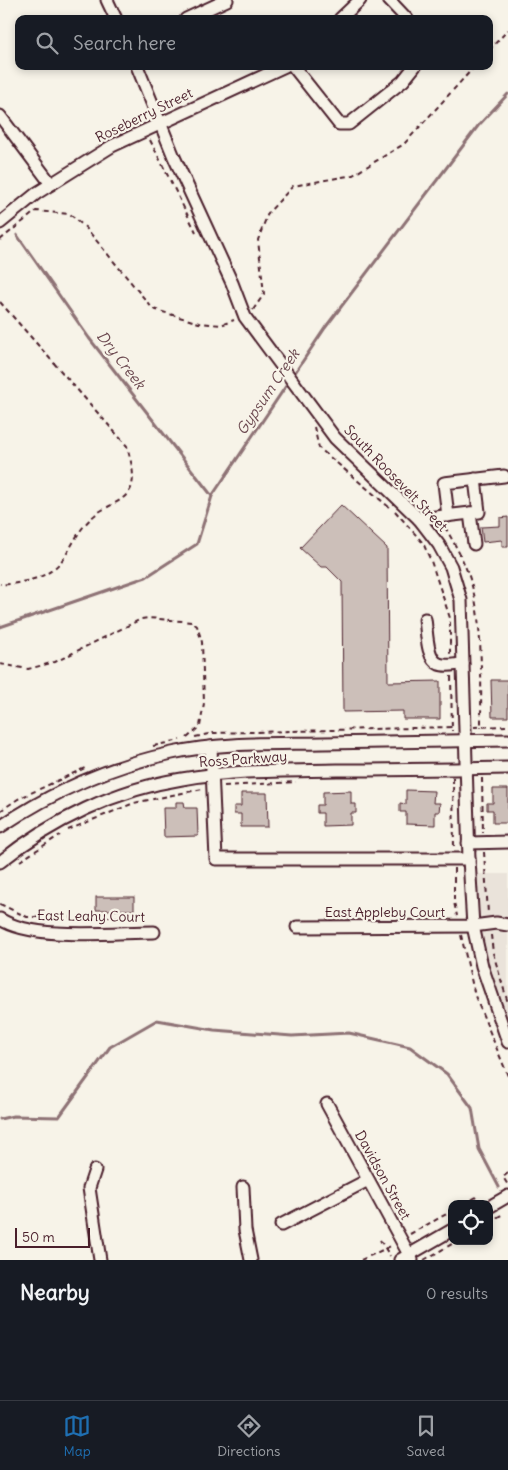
<!DOCTYPE html>
<html lang="en">
<head>
<meta charset="utf-8">
<style>
  body { margin:0; font-family:Delius,sans-serif; background:#242831; color:#f1f3f6 }
  .controls { position:absolute; right:15px; bottom:15px; display:grid; overflow:hidden; border-radius:10px; box-shadow:0 2px 8px #0003 }
  .controls button { width:45px; height:45px; display:grid; place-items:center; padding:0; border:0; border-bottom:1px solid #363941; background:#171b24; color:#f1f3f6; font:25px sans-serif }
  .scale { position:absolute; left:15px; bottom:12px; width:75px; box-sizing:border-box; padding-left:5px; border:2px solid #4a1f2b; border-top:0; font-size:14px; line-height:18px; white-space:nowrap; color:#4a1f2b; -webkit-text-stroke:4px #f7f3e8; paint-order:stroke }
  .list { margin:0; padding:0; list-style:none }
  h2 { display:flex; justify-content:space-between; align-items:center; height:65px; margin:0; padding:0 20px; font-size:21px }
  h2 small { font-size:16px; font-weight:400; color:#9ea1a6 }
  .icon { flex:none; width:28px; height:28px; fill:none; stroke:currentColor; stroke-width:2; stroke-linecap:round; stroke-linejoin:round }
  .map { position:relative; flex:none; width:508px; height:1260px; overflow:hidden }
  .search { position:absolute; background:#171b24; box-shadow:0 2px 8px #0003; left:15px; right:15px; top:15px; height:55px; display:flex; align-items:center; gap:12px; box-sizing:border-box; padding:0 18px; border-radius:10px; color:#9ea1a6; font-size:19px }
  .sheet { height:140px; background:#171b24 }
  nav { display:flex; justify-content:space-around; align-items:center; box-sizing:border-box; height:70px; border-top:1px solid #363941; background:#171b24; font-size:14px; color:#9ea1a6 }
  nav a { display:grid; justify-items:center; gap:2px }
  nav .on { color:#1f6fb2 }
  .map>svg:first-child { display:block }
  .built { fill:#eae3da }
  .lines { fill:none; stroke-linecap:round; stroke-linejoin:round }
  .stream { stroke:#8e7275; stroke-width:3 }
  .building { fill:#ccbfb9; stroke:#4a1f2b }
  .minor-casing { stroke:#4a1f2b; stroke-width:15 }
  .path { stroke:#4a1f2b; stroke-width:2; stroke-dasharray:5 4; stroke-linecap:butt }
  .minor { stroke:#f7f3e8; stroke-width:11 }
  .labels { text-anchor:middle; stroke-width:4.5; stroke-linejoin:round; paint-order:stroke }
  .street-label { font-size:14px; fill:#4a1f2b; stroke:#f7f3e8 }
  .water-label { font-size:15px; font-style:italic; fill:#6c4950; stroke:#f7f3e8 }
</style>
</head>
<body>
<div class="map">
<svg width="508" height="1260" viewBox="0 0 508 1260">
  <rect width="100%" height="100%" fill="#f7f3e8"/>
  <filter id="ink" filterUnits="userSpaceOnUse"><feTurbulence type="fractalNoise" baseFrequency=".02" numOctaves="2"/><feDisplacementMap in="SourceGraphic" scale="10" xChannelSelector="R" yChannelSelector="G"/><feConvolveMatrix kernelMatrix="1 2 1 2 8 2 1 2 1" color-interpolation-filters="sRGB"/></filter>
  <g filter="url(#ink)">
    <!-- built -->
    <path class="built" d="M476 874H508V1024L483 941Z"/>
    <g class="lines">
      <!-- stream -->
      <g class="stream">
        <path d="M17 235 89 338 212 496"/>
        <path d="M0 627 146 577 197 544 212 496 325 328 478 126 508 94"/>
        <path d="M0 1119 13 1116 59 1117 110 1047 157 1020 214 1030 292 1036 349 1033 410 1047 447 1074 472 1108 479 1149 499 1187"/>
      </g>
    </g>
    <!-- building -->
    <g class="building">
      <path d="M341 505 387 548 388 682 440 681V719H403V711L343 712 342 582 327 567H321L300 548Z"/>
      <path d="M508 517V547H502V540L483 542 481 527 500 526V518Z"/>
      <path d="M491 680H508V717H492Z"/>
      <path d="M493 789H508V823H493V810H487V803H493Z"/>
      <path d="M406 790 434 791 433 803H440L439 812H435V825L406 824V812H400V803L406 804Z"/>
      <path d="M351 791V804H356V813H351V825L323 826V813H317V805H323V792Z"/>
      <path d="M241 793H267L268 827H241V814H234V806H241Z"/>
      <path d="M176 802H184L185 808H197L198 836 164 837 163 808H176Z"/>
      <rect x="96" y="897" width="38" height="13"/>
    </g>
    <g class="lines">
      <defs>
        <g id="minor">
          <path d="M107 0 116 19"/>
          <path d="M389 0 407 19"/>
          <path d="M186 19 227 0"/>
          <path d="M340 19 360 0"/>
          <path d="M137 66 174 157 232 283 245 317 335 438 419 519 439 545 451 567 461 600 469 859 473 926 482 966 508 1042"/>
          <path d="M293 66 339 124H349L403 81 415 66"/>
          <path d="M0 116 51 184"/>
          <path d="M0 223 37 193 112 146 285 66"/>
          <path d="M470 513 474 544"/>
          <path d="M448 516 444 483 504 476"/>
          <path d="M419 519 479 512 475 479"/>
          <path d="M425 619C427 631 426 659 439 664 446 667 456 664 463 664"/>
          <path d="M211 747 216 859H469"/>
          <path d="M0 827C52 792 110 766 172 753 222 742 273 744 323 743 385 742 446 741 508 740"/>
          <path d="M468 843 508 842"/>
          <path d="M0 862C51 821 117 789 182 779 233 770 285 771 337 770 394 770 451 769 508 768"/>
          <path d="M0 919C34 941 113 932 154 932"/>
          <path d="M297 927 473 926 496 923 508 925"/>
          <path d="M327 1104 412 1260"/>
          <path d="M95 1170 89 1188 100 1260"/>
          <path d="M243 1187 245 1230 251 1260"/>
          <path d="M489 1207 508 1196"/>
          <path d="M281 1225 368 1180"/>
          <path d="M400 1260 452 1230"/>
        </g>
      </defs>
      <!-- minor casing -->
      <use href="#minor" class="minor-casing"/>
      <!-- path -->
      <g class="path">
        <path d="M489 50 508 30"/>
        <path d="M150 140 196 232"/>
        <path d="M0 240 36 211 70 214 86 228 153 309 199 323 221 325 234 320"/>
        <path d="M0 302 127 446C130 459 136 474 131 488 125 502 105 506 95 515 65 539 73 571 26 581 17 583 9 585 0 584"/>
        <path d="M253 310 264 294 258 240 268 213 293 186 353 175 404 144 475 66"/>
        <path d="M314 427 319 448 389 507"/>
        <path d="M395 511 423 543 431 561 450 618V656"/>
        <path d="M445 527C456 546 468 568 473 590 483 629 481 687 481 728"/>
        <path d="M0 664 28 669 55 662 141 619 149 618 192 622 197 626 202 642 204 703 200 726 186 739"/>
        <path d="M451 676 452 731"/>
        <path d="M474 727 508 726"/>
        <path d="M195 737 213 733 452 727"/>
        <path d="M153 746 180 740"/>
        <path d="M453 778 454 849"/>
        <path d="M482 778 483 833"/>
        <path d="M224 786 296 782"/>
        <path d="M0 811 18 799 87 767"/>
        <path d="M68 830 134 803 202 789"/>
        <path d="M484 852 488 913"/>
        <path d="M20 861 60 835"/>
        <path d="M454 868V902L457 916"/>
        <path d="M0 904 27 917H141"/>
        <path d="M461 935 475 996 508 1076"/>
        <path d="M491 935 493 953 508 1003"/>
        <path d="M508 1173 503 1177 508 1185"/>
        <path d="M464 1204 478 1196"/>
        <path d="M489 1222 503 1214"/>
        <path d="M410 1234 452 1211"/>
        <path d="M380 1240 390 1256"/>
        <path d="M361 1260 391 1246"/>
        <path d="M424 1260 457 1241"/>
      </g>
      <!-- minor -->
      <use href="#minor" class="minor"/>
    </g>
  </g>
  <g class="labels">
    <!-- street labels -->
    <g class="street-label">
      <text transform="translate(144 115) rotate(-26)" y="5">Roseberry Street</text>
      <text transform="translate(396 478) rotate(46)" y="5">South Roosevelt Street</text>
      <text transform="translate(243 759) rotate(-4)" y="5">Ross Parkway</text>
      <text x="385" y="917">East Appleby Court</text>
      <text transform="translate(91 916) rotate(1)" y="5">East Leahy Court</text>
      <text transform="translate(383 1175) rotate(61)" y="5">Davidson Street</text>
    </g>
    <!-- water labels -->
    <g class="water-label">
      <text transform="translate(121 360) rotate(52)" y="5">Dry Creek</text>
      <text transform="translate(268 392) rotate(-56)" y="5">Gypsum Creek</text>
    </g>
  </g>
</svg>
<div class="controls">
<button><svg class="icon" aria-label="locate" viewBox="0 0 24 24"><circle cx="12" cy="12" r="6"/><path d="M12 2v4M12 18v4M2 12h4M18 12h4"/></svg></button>
</div>
<div class="scale">50 m</div>
<div class="search"><svg class="icon" aria-label="search" viewBox="0 0 24 24"><circle cx="10" cy="10" r="6"/><path d="M15 15l6 6"/></svg>Search here</div>
</div>
<section class="sheet">
<h2>Nearby<small>0 results</small></h2>
<ul class="list">
</ul>
</section>
<nav>
<a class="on"><svg class="icon" aria-label="map" viewBox="0 0 24 24"><path d="M3 6l6-2 6 2 6-2v14l-6 2-6-2-6 2zM9 4v14M15 6v14"/></svg>Map</a>
<a><svg class="icon" aria-label="directions" viewBox="0 0 24 24"><path d="M12 3l9 9-9 9-9-9zM9 14v-3h6M13 9l2 2-2 2"/></svg>Directions</a>
<a><svg class="icon" aria-label="saved" viewBox="0 0 24 24"><path d="M7 4h10v16l-5-4-5 4z"/></svg>Saved</a>
</nav>
</body>
</html>
